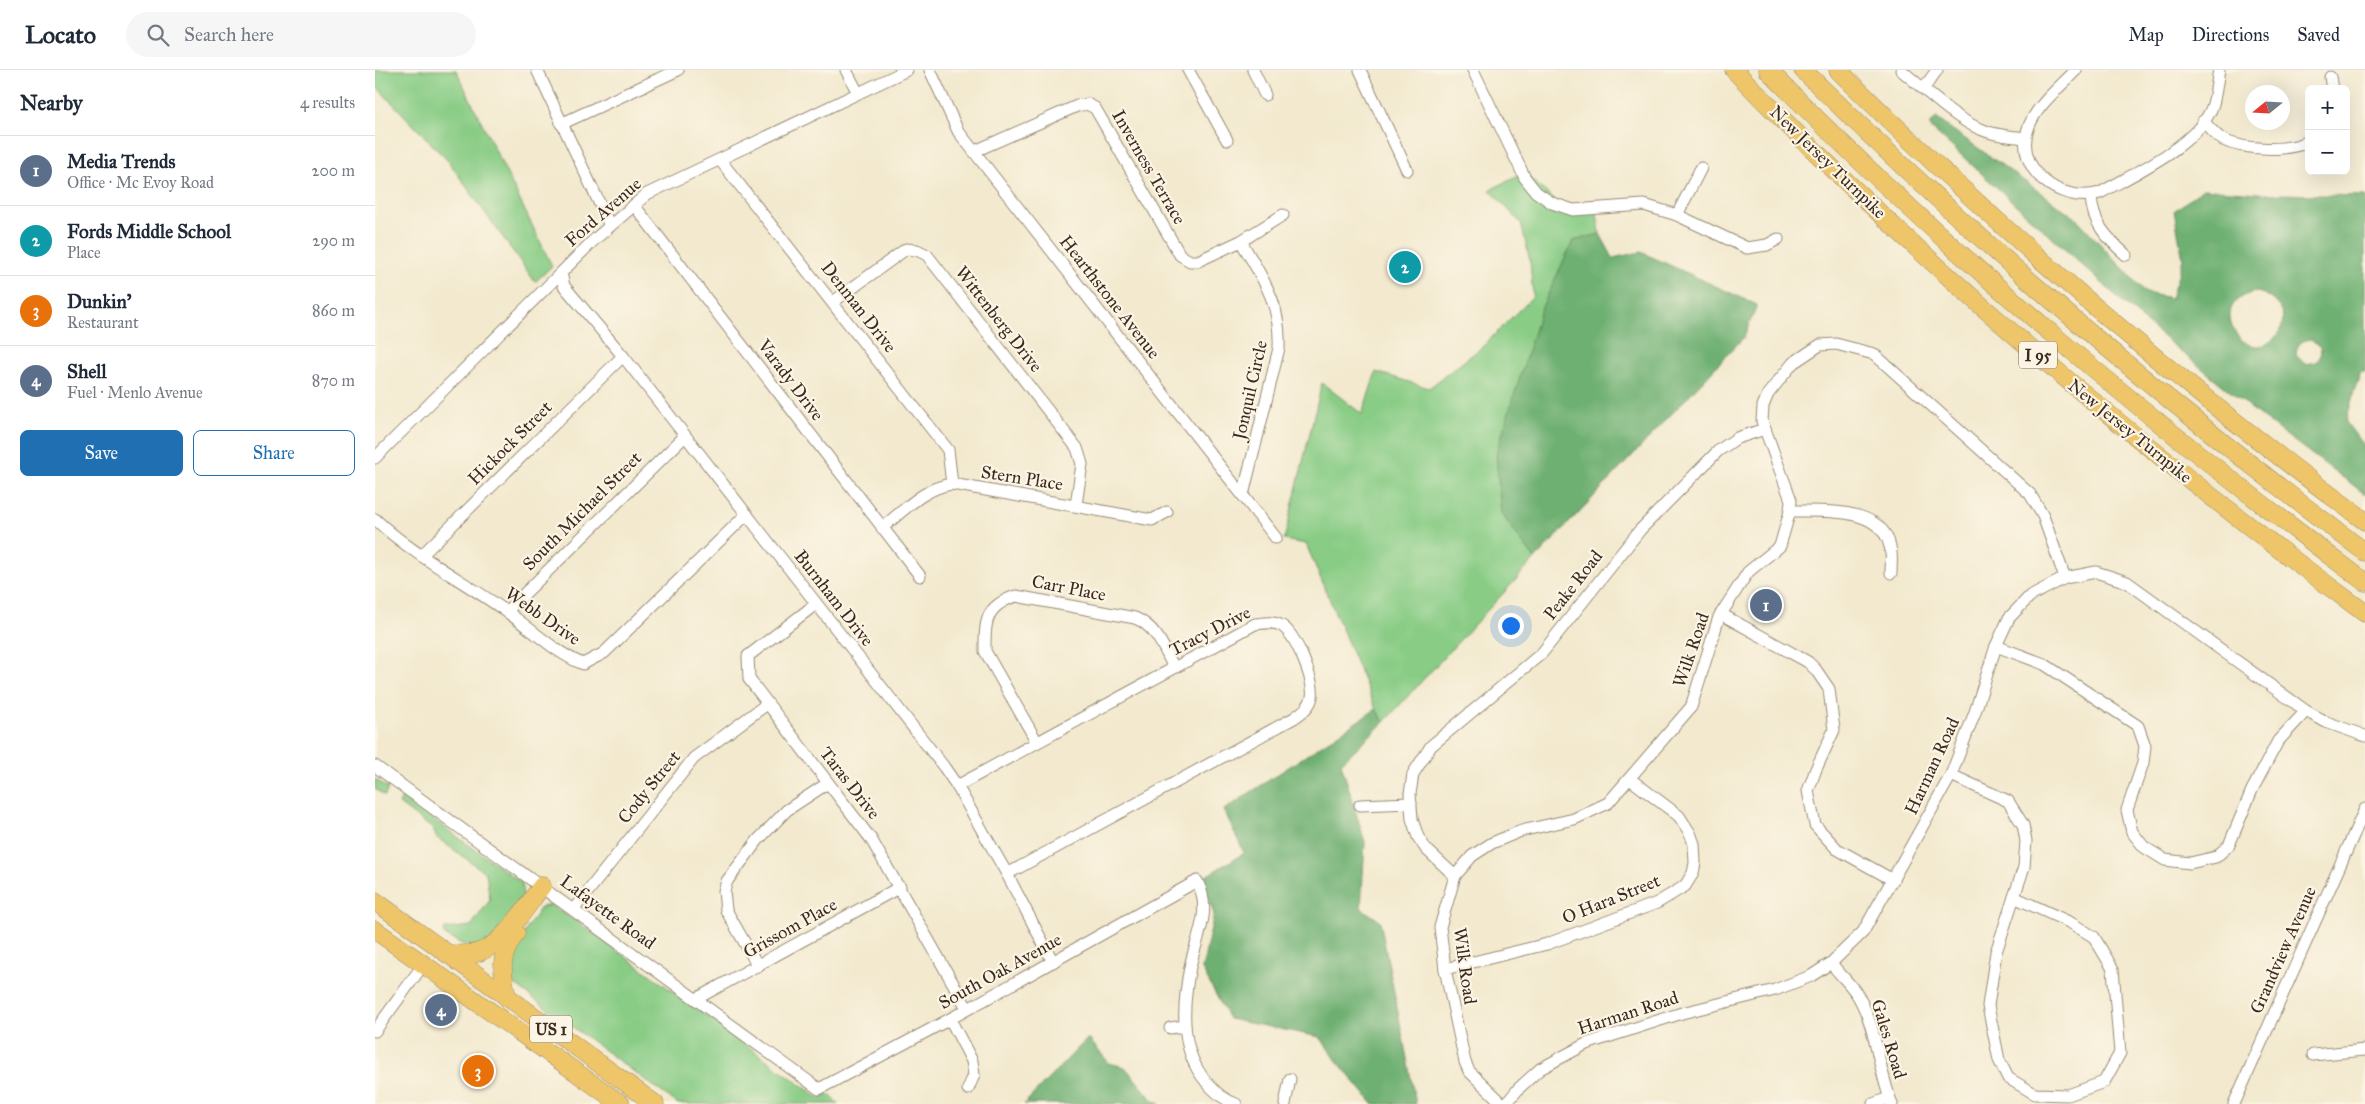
<!DOCTYPE html>
<html lang="en">
<head>
<meta charset="utf-8">
<style>
  body { margin:0; font-family:"IM FELL Great Primer",serif; background:#f6f6f7; color:#1f2937 }
  .controls { position:absolute; right:15px; top:15px; display:grid; overflow:hidden; border-radius:8px; box-shadow:0 5px 20px #0002 }
  .controls button { width:45px; height:45px; display:grid; place-items:center; padding:0; border:0; border-bottom:1px solid #e0e1e3; background:#fff; color:#1f2937; font:25px sans-serif }
  .compass { position:absolute; left:1870px; top:15px; width:45px; height:45px; border-radius:50%; background:#fff; box-shadow:0 5px 20px #0002; rotate:252deg }
  .you { position:absolute; left:1135px; top:555px; width:18px; height:18px; margin:-12px; border:4px solid #fff; border-radius:50%; background:#1a73e8; box-shadow:0 0 0 8px #1a73e833 }
  .badge { display:grid; place-items:center; width:32px; height:32px; border-radius:50%; background:#1f6fb2; color:#fff; font-size:16px; font-weight:700 }
  .pin { position:absolute; translate:-50% -50%; border:2px solid #fff; box-shadow:0 1px 5px #0006 }
  .list { margin:0; padding:0; list-style:none }
  h2 { display:flex; justify-content:space-between; align-items:center; height:65px; margin:0; padding:0 20px; font-size:21px }
  h2 small { font-size:16px; font-weight:400; color:#747a83 }
  .list li { display:grid; grid-template-columns:32px 1fr auto; gap:15px; align-items:center; box-sizing:border-box; height:70px; padding:0 20px; border-top:1px solid #e0e1e3 }
  .list b { display:block; font-size:19px; white-space:nowrap }
  .list p { margin:0; font-size:16px; white-space:nowrap; color:#747a83 }
  .list em { font-size:16px; font-style:normal; color:#747a83 }
  .actions { display:flex; gap:10px; padding:15px 20px }
  .actions a { flex:1; padding:11px 0; border:1px solid #1f6fb2; border-radius:8px; text-align:center; font-size:18px; color:#1f6fb2 }
  .actions .main { background:#1f6fb2; color:#fff }
  .icon { flex:none; width:28px; height:28px; fill:none; stroke:currentColor; stroke-width:2; stroke-linecap:round; stroke-linejoin:round }
  .map { position:relative; flex:none; width:1990px; height:1034px; overflow:hidden }
  header { display:flex; align-items:center; gap:30px; box-sizing:border-box; height:70px; padding:0 25px; background:#fff; border-bottom:1px solid #e0e1e3 }
  header strong { font-size:24px }
  nav { display:flex; gap:28px; margin-inline-start:auto; font-size:18px }
  .search { width:350px; height:45px; background:#f6f6f7; display:flex; align-items:center; gap:12px; box-sizing:border-box; padding:0 18px; border-radius:28px; color:#747a83; font-size:19px }
  main { display:flex }
  aside { flex:1; background:#fff }
  .map>svg:first-child { display:block }
  .green { fill:#88cc85; stroke:#627b52 }
  .forest { fill:#6eb072; stroke:#546d48; fill-rule:evenodd }
  .lines { fill:none; stroke-linecap:round; stroke-linejoin:round }
  .minor-casing { stroke:#968a76; stroke-width:13 }
  .highway-casing { stroke:#968a76; stroke-width:19 }
  .minor { stroke:#fff; stroke-width:11 }
  .highway { stroke:#eec569; stroke-width:18 }
  .labels { text-anchor:middle; stroke-width:4.5; stroke-linejoin:round; paint-order:stroke }
  .shield { fill:#fcf5e5; stroke:#75675a; stroke-width:1 }
  .shield-label { font-size:16px; font-weight:bold; fill:#3b2a1e }
  .street-label { font-size:18px; fill:#3b2a1e; stroke:#fcf5e5 }
</style>
</head>
<body>
<header>
<strong>Locato</strong>
<div class="search"><svg class="icon" aria-label="search" viewBox="0 0 24 24"><circle cx="10" cy="10" r="6"/><path d="M15 15l6 6"/></svg>Search here</div>
<nav><a>Map</a><a>Directions</a><a>Saved</a></nav>
</header>
<main>
<aside>
<h2>Nearby<small>4 results</small></h2>
<ul class="list">
<li><span class="badge" style="background:#5c6f8a">1</span><div><b>Media Trends</b><p>Office · Mc Evoy Road</p></div><em>200 m</em></li>
<li><span class="badge" style="background:#0f9aa8">2</span><div><b>Fords Middle School</b><p>Place</p></div><em>290 m</em></li>
<li><span class="badge" style="background:#e8710a">3</span><div><b>Dunkin'</b><p>Restaurant</p></div><em>860 m</em></li>
<li><span class="badge" style="background:#5c6f8a">4</span><div><b>Shell</b><p>Fuel · Menlo Avenue</p></div><em>870 m</em></li>
</ul>
<div class="actions"><a class="main">Save</a><a>Share</a></div>
</aside>
<div class="map">
<svg width="1990" height="1034" viewBox="0 0 1990 1034">
  <rect width="100%" height="100%" fill="#fcf5e5"/>
  <filter id="ink" filterUnits="userSpaceOnUse"><feTurbulence type="fractalNoise" baseFrequency=".02" numOctaves="2"/><feDisplacementMap in="SourceGraphic" scale="10" xChannelSelector="R" yChannelSelector="G"/><feConvolveMatrix kernelMatrix="1 2 1 2 8 2 1 2 1" color-interpolation-filters="sRGB"/></filter>
  <filter id="wash" filterUnits="userSpaceOnUse"><feTurbulence type="fractalNoise" baseFrequency=".0096" numOctaves="4" result="noise"/><feDisplacementMap in="SourceGraphic" scale="20" xChannelSelector="R" yChannelSelector="G"/><feGaussianBlur stdDeviation="1.12" result="paint"/><feColorMatrix in="noise" values="0 0 0 0 0 0 0 0 0 0 0 0 0 0 0 0 0 1.4 0 .05"/><feComposite in="paint" operator="in"/></filter>
  <g filter="url(#wash)">
    <rect width="100%" height="100%" fill="#f2e9ce"/>
    <!-- green -->
    <g class="green">
      <path d="M0 0H81L177 196 160 212 73 91 0 15Z"/>
      <path d="M1149 103 1185 135 1221 137 1225 164 1198 171 1126 443 1160 489 1009 652 1001 639 931 474 909 470 947 313 987 344 1001 302 1054 318 1106 278 1158 226 1155 191 1146 153 1115 120Z"/>
      <path d="M0 709 13 718 10 726 0 719Z"/>
      <path d="M27 727 147 813 148 827 118 870 104 877 89 875 68 864 70 859 96 856 115 830 111 803 61 767 58 759 24 734Z"/>
      <path d="M176 835 214 860 444 1028 454 1024 464 1034H303L136 912 132 896 138 880 166 837Z"/>
    </g>
    <!-- forest -->
    <g class="forest">
      <path d="M1561 48 1701 148 1771 223 1796 228 1808 189 1799 141 1828 119 1898 124 1990 126V302H1986L1979 321 1971 352 1990 378V424L1888 348 1772 254 1554 56ZM1881 222C1901 225 1916 246 1903 264 1874 304 1824 232 1881 222ZM1936 269 1945 277 1946 285 1942 292 1930 294 1921 285C1921 275 1926 270 1936 269Z"/>
      <path d="M1225 164 1238 188 1266 182 1382 235 1369 267 1160 489 1126 443 1121 384 1166 239 1198 171Z"/>
      <path d="M1001 639 1009 652 966 693 990 772 986 838 1005 851 1041 1034H998L962 991 945 967 854 949 827 899 839 844 826 809 869 783 849 740Z"/>
      <path d="M713 968 734 993 750 997 776 1028 785 1034H649Z"/>
    </g>
  </g>
  <g filter="url(#ink)">
    <g class="lines">
      <defs>
        <g id="minor">
          <path d="M162 0 235 156"/>
          <path d="M471 0 483 23"/>
          <path d="M555 0 583 61 901 468"/>
          <path d="M813 0 852 70"/>
          <path d="M878 0 890 25"/>
          <path d="M985 0 1032 100"/>
          <path d="M1098 0 1150 108 1161 122 1177 133 1198 140 1269 135 1302 145 1372 178 1392 175 1403 169"/>
          <path d="M1526 0C1548 18 1582 51 1608 60 1621 66 1636 66 1650 68"/>
          <path d="M1701 0C1685 17 1663 34 1654 56 1637 99 1686 135 1725 123 1758 104 1827 73 1838 34 1841 23 1842 11 1844 0"/>
          <path d="M1955 7 1957 19"/>
          <path d="M1549 18 1562 0"/>
          <path d="M1828 51C1834 57 1841 66 1848 70 1869 80 1914 82 1934 71"/>
          <path d="M186 54 303 0"/>
          <path d="M600 81 702 36 712 34 720 38 805 185 815 191H823L866 171 908 145"/>
          <path d="M345 90 573 380 577 414"/>
          <path d="M1716 126C1717 153 1732 168 1751 185"/>
          <path d="M259 135 545 506"/>
          <path d="M1302 145 1326 98"/>
          <path d="M866 171C887 209 906 231 904 278L868 425"/>
          <path d="M186 203 189 216 248 286 569 697 582 716 632 804 678 892"/>
          <path d="M458 232 531 179 542 180 552 185 702 378 707 394 701 435"/>
          <path d="M0 388 219 170 272 124 532 0"/>
          <path d="M1415 441C1449 442 1512 435 1516 483 1517 489 1516 496 1516 503"/>
          <path d="M0 449C39 486 89 511 132 542 157 559 180 583 208 594L229 583 372 444"/>
          <path d="M507 458C528 441 550 417 577 414L777 450 792 442"/>
          <path d="M47 485 248 286"/>
          <path d="M441 534 373 586 374 609 496 769 592 938"/>
          <path d="M133 542 136 537 309 367"/>
          <path d="M1346 544 1433 592 1441 600 1454 619 1459 660 1441 699 1433 721 1440 755 1462 779 1518 810"/>
          <path d="M1621 576 1669 594 1763 656 1770 676 1768 693 1752 740 1757 762 1769 777 1790 790 1815 793 1841 787 1854 775 1877 720 1903 671 1931 641"/>
          <path d="M662 672 610 581C610 551 610 536 641 526L760 548C782 557 789 579 799 598"/>
          <path d="M0 696 444 1019 575 949 822 811C838 842 821 867 815 897 807 938 804 985 836 1017 844 1025 850 1030 861 1034"/>
          <path d="M1576 705 1633 731 1648 755 1651 771 1649 797 1639 827"/>
          <path d="M582 716 880 554C889 553 899 551 907 556 921 565 940 611 937 627 935 637 926 643 919 648L632 804"/>
          <path d="M985 735 1036 733"/>
          <path d="M1080 806 1051 779 1043 767 1037 749 1035 724 1038 704 1056 676 1167 583 1265 460 1343 381 1362 368 1390 359"/>
          <path d="M1639 827 1696 853 1719 867 1738 899 1745 983 1729 1012 1693 1025 1660 1024 1633 1008 1624 990 1613 936 1621 882Z"/>
          <path d="M199 839 319 688 392 634"/>
          <path d="M1456 893C1464 904 1476 914 1483 926 1502 958 1503 999 1517 1034"/>
          <path d="M383 896 351 840 349 821 352 811 383 770 412 740 453 713"/>
          <path d="M1070 899 1172 874 1282 833 1310 816 1318 803 1320 793 1319 774 1315 763 1304 746 1255 709"/>
          <path d="M321 929 525 817"/>
          <path d="M575 949 597 991 599 1005 593 1019"/>
          <path d="M795 958 810 956"/>
          <path d="M0 961 48 895"/>
          <path d="M1938 985 1990 980"/>
          <path d="M910 1034 915 1009"/>
          <path d="M1128 1034 1094 1001 1090 992 1070 899 1065 857 1080 806 1097 786 1117 773 1146 761 1199 749 1233 733 1316 637 1344 547 1373 502 1405 476 1415 441 1416 430 1387 351 1388 336 1393 324 1418 293 1445 275 1461 274 1499 284 1655 424 1668 446 1690 508"/>
          <path d="M1131 1034 1144 1018 1165 999 1211 974 1307 943 1400 920 1436 906 1456 893 1488 862 1576 705 1600 642 1621 576 1634 548 1655 526 1690 508 1721 502 1752 512 1931 641 1951 652 1990 666"/>
          <path d="M1498 1034 1514 1028"/>
          <path d="M1859 1034 1990 739"/>
        </g>
        <g id="highway">
          <path d="M1359 0C1552 200 1766 379 1990 543"/>
          <path d="M1393 0C1577 188 1779 355 1990 512"/>
          <path d="M1428 0C1604 174 1791 334 1990 482"/>
          <path d="M1463 0C1627 163 1804 314 1990 451"/>
          <path d="M0 831 280 1034"/>
          <path d="M0 860 246 1034"/>
          <path d="M72 884C84 884 96 886 107 881 130 872 152 835 167 816"/>
          <path d="M132 928C127 899 123 888 141 863"/>
        </g>
      </defs>
      <!-- minor casing -->
      <use href="#minor" class="minor-casing"/>
      <!-- highway casing -->
      <use href="#highway" class="highway-casing"/>
      <!-- minor -->
      <use href="#minor" class="minor"/>
      <!-- highway -->
      <use href="#highway" class="highway"/>
    </g>
  </g>
  <g class="labels">
    <!-- shield labels -->
    <g class="shield">
      <rect x="1644" y="271.5" width="38" height="27" rx="4"/>
      <rect x="155" y="945.5" width="42" height="27" rx="4"/>
    </g>
    <g class="shield-label">
      <text x="1663" y="291">I 95</text>
      <text x="176" y="965">US 1</text>
    </g>
    <!-- street labels -->
    <g class="street-label">
      <text transform="translate(1453 92) rotate(44)" y="6">New Jersey Turnpike</text>
      <text transform="translate(774 97) rotate(60)" y="6">Inverness Terrace</text>
      <text transform="translate(228 142) rotate(-41)" y="6">Ford Avenue</text>
      <text transform="translate(735 227) rotate(52)" y="6">Hearthstone Avenue</text>
      <text transform="translate(484 237) rotate(52)" y="6">Denman Drive</text>
      <text transform="translate(624 249) rotate(52)" y="6">Wittenberg Drive</text>
      <text transform="translate(416 310) rotate(53)" y="6">Varady Drive</text>
      <text transform="translate(875 320) rotate(-77)" y="6">Jonquil Circle</text>
      <text transform="translate(1755 361) rotate(39)" y="6">New Jersey Turnpike</text>
      <text transform="translate(135 373) rotate(-45)" y="6">Hickock Street</text>
      <text transform="translate(647 408) rotate(9)" y="6">Stern Place</text>
      <text transform="translate(207 441) rotate(-45)" y="6">South Michael Street</text>
      <text transform="translate(1198 515) rotate(-52)" y="6">Peake Road</text>
      <text transform="translate(694 518) rotate(11)" y="6">Carr Place</text>
      <text transform="translate(459 528) rotate(52)" y="6">Burnham Drive</text>
      <text transform="translate(168 546) rotate(35)" y="6">Webb Drive</text>
      <text transform="translate(835 561) rotate(-27)" y="6">Tracy Drive</text>
      <text transform="translate(1316 580) rotate(-71)" y="6">Wilk Road</text>
      <text transform="translate(1557 696) rotate(-65)" y="6">Harman Road</text>
      <text transform="translate(475 713) rotate(52)" y="6">Taras Drive</text>
      <text transform="translate(274 717) rotate(-51)" y="6">Cody Street</text>
      <text transform="translate(1236 829) rotate(-22)" y="6">O Hara Street</text>
      <text transform="translate(233 842) rotate(36)" y="6">Lafayette Road</text>
      <text transform="translate(415 858) rotate(-29)" y="6">Grissom Place</text>
      <text transform="translate(1908 880) rotate(-66)" y="6">Grandview Avenue</text>
      <text transform="translate(1090 896) rotate(82)" y="6">Wilk Road</text>
      <text transform="translate(625 901) rotate(-29)" y="6">South Oak Avenue</text>
      <text transform="translate(1253 943) rotate(-18)" y="6">Harman Road</text>
      <text transform="translate(1514 969) rotate(73)" y="6">Gales Road</text>
    </g>
  </g>
</svg>
<div class="controls">
<button>+</button>
<button>−</button>
</div>
<svg class="compass" viewBox="-18 -18 36 36"><path d="M0-13l5 13h-10z" fill="#e53935"/><path d="M0 13l5-13h-10z" fill="#747a83"/></svg>
<div class="you"></div>
<div class="pin badge" style="left:1391px;top:535px;background:#5c6f8a">1</div>
<div class="pin badge" style="left:1030px;top:197px;background:#0f9aa8">2</div>
<div class="pin badge" style="left:103px;top:1001px;background:#e8710a">3</div>
<div class="pin badge" style="left:66px;top:940px;background:#5c6f8a">4</div>
</div>
</main>
</body>
</html>
